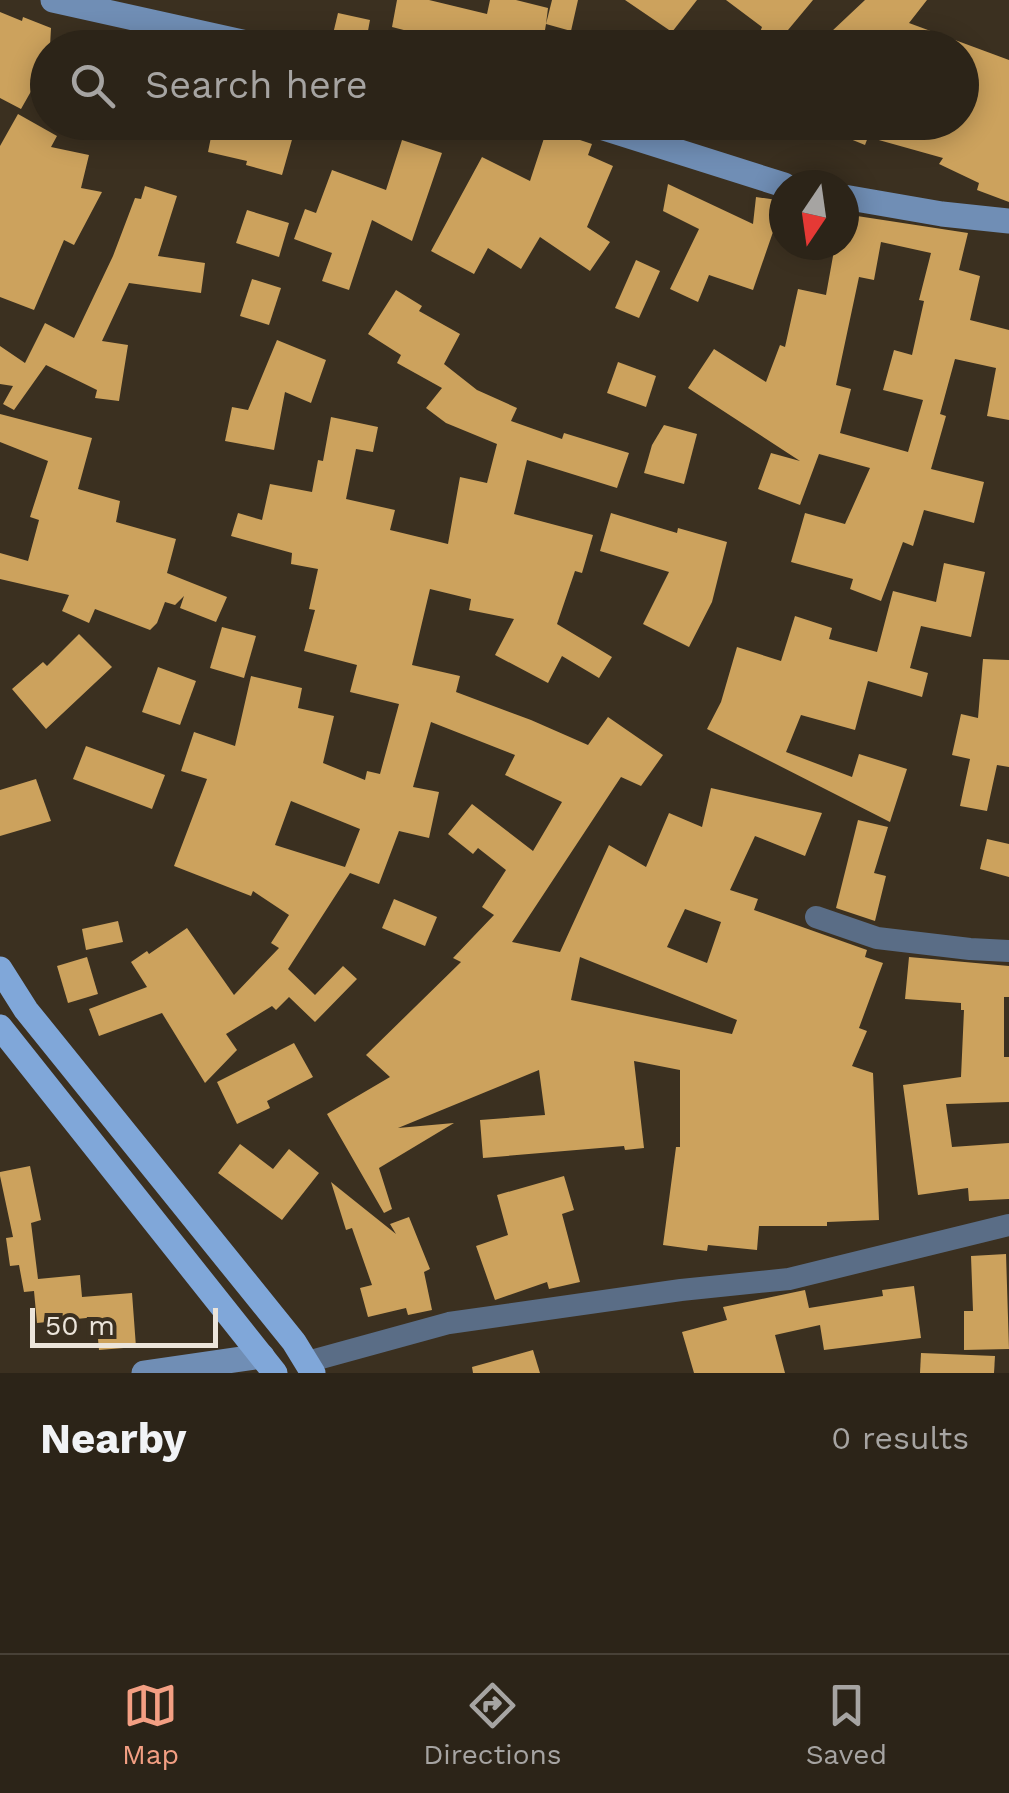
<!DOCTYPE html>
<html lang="en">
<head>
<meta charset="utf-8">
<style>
  body { margin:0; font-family:"Work Sans",sans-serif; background:#383025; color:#f1f3f6 }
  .compass { position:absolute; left:769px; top:170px; width:90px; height:90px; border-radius:50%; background:#2c2418; box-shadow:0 5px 25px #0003; rotate:193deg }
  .scale { position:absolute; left:30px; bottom:25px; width:188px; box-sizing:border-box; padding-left:10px; border:5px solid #ece5db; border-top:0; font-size:28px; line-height:35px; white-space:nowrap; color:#ece5db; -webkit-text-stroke:8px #3b3020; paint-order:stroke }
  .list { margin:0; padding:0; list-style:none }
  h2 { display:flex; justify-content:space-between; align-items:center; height:130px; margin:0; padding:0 40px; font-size:42px }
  h2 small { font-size:32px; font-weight:400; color:#a6a4a2 }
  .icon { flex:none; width:55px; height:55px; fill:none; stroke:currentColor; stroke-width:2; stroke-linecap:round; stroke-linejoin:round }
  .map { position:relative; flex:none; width:1009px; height:1373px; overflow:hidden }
  .search { position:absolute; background:#2c2418; box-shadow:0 5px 25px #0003; left:30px; right:30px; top:30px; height:110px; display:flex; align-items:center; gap:25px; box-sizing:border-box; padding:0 35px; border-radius:55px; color:#a6a4a2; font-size:38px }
  .sheet { height:280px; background:#2c2418 }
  nav { display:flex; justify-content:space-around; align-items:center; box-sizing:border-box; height:140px; border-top:2px solid #484137; background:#2c2418; font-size:28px; color:#a6a4a2 }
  nav a { display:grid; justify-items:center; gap:5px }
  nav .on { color:#f39f83 }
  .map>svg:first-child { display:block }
  .building { fill:#cca25d; fill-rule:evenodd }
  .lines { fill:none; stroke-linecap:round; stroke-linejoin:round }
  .street { stroke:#5a6d86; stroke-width:22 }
  .secondary { stroke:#708eb5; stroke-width:25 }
  .primary { stroke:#80a7d9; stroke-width:25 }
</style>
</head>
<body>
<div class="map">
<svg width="1009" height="1373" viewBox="0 0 1009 1373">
  <rect width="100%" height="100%" fill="#3b3020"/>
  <!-- building -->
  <g class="building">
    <path d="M397 0H429L487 14 490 0H516L548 8 546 24 552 0H578L571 31 546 24 542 48H474L392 27Z"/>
    <path d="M625 0H697L672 32Z"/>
    <path d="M726 0H813L773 48H754L762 27Z"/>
    <path d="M865 0H927L909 23 1009 60V202L977 190 979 183 939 164 943 158 868 137 865 145 811 123 962 122V48H814Z"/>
    <path d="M0 12 22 21 23 17 51 28 48 83 38 79 21 109 0 98Z"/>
    <path d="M338 13 370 20 366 41 333 34Z"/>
    <path d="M18 114 57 136 51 147 89 155 81 188 102 192 74 245 64 240 34 310 0 297V146Z"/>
    <path d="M214 122H297L282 175 246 165 247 161 208 152Z"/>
    <path d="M547 129 592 144 588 155 613 166 587 227 610 242 590 271 540 237 521 269 488 248 474 274 431 251 482 157 530 181Z"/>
    <path d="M402 140 442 153 412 241 372 220 349 290 322 281 332 253 294 239 305 209 316 213 332 170 386 190Z"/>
    <path d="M668 184 753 224 756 197 784 201V234L773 232 753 290 709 275 698 302 670 289 699 229 663 211Z"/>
    <path d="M145 186 177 196 158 256 205 263 201 293 129 283 102 341 128 345 119 401 95 398 97 390 46 365 14 410 3 404 13 386 0 384V346L25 363 45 323 74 338 113 256 135 198 141 199Z"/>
    <path d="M247 210 289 223 279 257 236 243Z"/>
    <path d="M844 214 968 233 959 270 980 276 970 320 1009 330V420L987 416 996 368 955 359 940 414 946 416 931 469 984 482 974 523 924 510 913 546 903 542 881 601 850 589 853 579 791 562 805 513 845 524 870 468 819 454 800 505 758 489 771 453 800 461 688 388 714 349 766 382 780 345 785 347 798 289 826 295 835 245H844ZM881 242 931 253 919 300 924 301 912 355 894 350 883 390 923 400 908 452 840 433 851 389 836 385 859 277 874 280Z"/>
    <path d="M636 260 660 271 639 318 615 308Z"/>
    <path d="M252 279 281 288 269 325 240 316Z"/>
    <path d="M396 290 422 306 419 311 460 334 444 364 477 390 517 408 511 421 562 439 564 433 629 453 617 488 527 460 514 514 593 535 582 573 575 571 557 624 612 657 599 678 562 656 548 683 495 655 514 619 469 610 471 599 430 589 412 665 460 676 456 692 531 720 588 745 608 717 663 755 641 786 621 777 512 942 560 952 609 845 646 867 669 813 702 827 711 788 822 813 805 856 755 836 730 890 758 899 754 910 867 950 865 957 883 963 859 1028 867 1031 852 1066 873 1073 879 1220 827 1222V1226H759L757 1250 708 1245 707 1251 663 1245 676 1147H680V1070L634 1061 644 1148 625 1150 624 1146 483 1158 480 1120 545 1115 539 1070 398 1128 454 1123 379 1168 392 1209 384 1213 327 1114 390 1077 366 1055 461 962 453 958 494 915 482 907 506 870 478 848 473 854 448 834 472 804 533 851 562 802 505 775 515 755 431 722 413 787 439 792 429 838 399 831 379 884 350 873 288 969 315 995 343 966 357 979 315 1022 289 997 276 1010 272 1006 226 1034 237 1050 205 1083 162 1013 99 1036 89 1009 147 987 131 962 147 951 149 954 187 928 234 995 279 948 271 943 289 915 253 891 251 896 174 866 207 779 181 771 194 732 235 746 251 676 302 688 298 708 334 716 323 763 365 780 367 771 380 774 399 704 350 692 357 665 304 651 315 610 309 609 318 569 291 564 292 553 231 536 238 513 262 520 270 484 312 492 318 460 323 461 331 417 378 427 373 452 356 449 346 499 395 510 390 530 448 544 460 477 487 483 497 444 446 423 426 408 442 388 397 363 401 355 368 334ZM291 801 360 829 345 867 275 845ZM685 909 721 922 707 963 667 947ZM580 957 737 1020 732 1034 571 1000Z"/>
    <path d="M277 340 326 360 311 403 285 392 274 450 225 441 232 407 248 410Z"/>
    <path d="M618 362 656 376 646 407 607 393Z"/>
    <path d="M0 414 92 438 78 489 120 501 116 522 176 539 167 573 227 597 216 622 180 608 184 596 175 605 165 602 157 623 150 630 95 609 89 623 62 611 69 595 0 579V553L28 561 39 520 30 517 48 461 0 442Z"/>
    <path d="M664 425 697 434 684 484 644 473 652 445Z"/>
    <path d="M611 513 677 533 678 528 727 542 712 602 689 647 643 624 669 572 600 551Z"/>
    <path d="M944 563 985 572 971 637 921 626 910 668 928 673 922 697 868 681 855 730 801 715 786 752 852 777 859 754 907 769 890 822 707 729 721 702 737 647 781 661 795 616 832 628 829 639 877 652 893 591 936 602Z"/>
    <path d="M222 627 256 636 244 678 210 668Z"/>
    <path d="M79 634 112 667 46 729 12 689 43 662 47 666Z"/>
    <path d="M983 659 1009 660V767L997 765 987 811 960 806 970 759 952 755 961 714 978 718Z"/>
    <path d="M158 667 196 681 180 725 142 712Z"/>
    <path d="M86 746 165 775 152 809 73 779Z"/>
    <path d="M36 779 51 821 0 836V790Z"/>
    <path d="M858 820 888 827 874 873 886 876 875 921 836 908Z"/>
    <path d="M987 839 1009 844V877L980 869Z"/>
    <path d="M394 899 437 917 425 946 382 928Z"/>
    <path d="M118 921 123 942 86 950 82 929Z"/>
    <path d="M87 957 98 994 68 1003 57 966Z"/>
    <path d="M909 957 1009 966V997H1004V1057H1009V1102L946 1104 952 1147 1009 1143V1199L969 1201 968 1188 918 1195 903 1085 961 1077 964 1010H961V1003L905 999Z"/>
    <path d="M294 1043 313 1077 267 1101 270 1108 237 1124 217 1082Z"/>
    <path d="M240 1144 273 1169 289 1149 319 1173 282 1220 218 1173Z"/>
    <path d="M30 1166 41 1220 31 1223 38 1279 80 1275 82 1297 132 1293 136 1347 99 1350 96 1317 37 1323 34 1291 24 1292 19 1265 10 1266 6 1238 13 1237 0 1176V1172Z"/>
    <path d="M564 1176 574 1210 562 1214 580 1282 549 1289 547 1282 495 1300 476 1246 508 1235 497 1195Z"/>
    <path d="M331 1182 396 1234 390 1224 409 1217 430 1269 424 1272 432 1310 408 1315 406 1308 368 1317 360 1288 372 1285 352 1228 346 1230Z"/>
    <path d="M1006 1254 1009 1349 964 1350V1311H973L971 1256Z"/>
    <path d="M914 1286 921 1338 824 1350 820 1325 775 1335 785 1373H694L682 1332 727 1320 723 1307 805 1290 809 1308 883 1296 882 1290Z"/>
    <path d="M533 1350 540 1373H473L472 1367Z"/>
    <path d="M921 1353 995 1356 994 1373H920Z"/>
  </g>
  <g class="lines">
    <!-- street -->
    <g class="street">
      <path d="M816 917 877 938 970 949 1009 951"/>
      <path d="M307 1362 449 1323 681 1290 789 1279 1009 1225"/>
    </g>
    <!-- secondary -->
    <g class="secondary">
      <path d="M53 0 269 48"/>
      <path d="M585 122 784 185"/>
      <path d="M844 197 942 214 1009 221"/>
      <path d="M144 1373 262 1356"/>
    </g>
    <!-- primary -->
    <g class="primary">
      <path d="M0 969 26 1010 294 1342 313 1373"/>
      <path d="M0 1027 275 1373"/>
    </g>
  </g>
</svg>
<svg class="compass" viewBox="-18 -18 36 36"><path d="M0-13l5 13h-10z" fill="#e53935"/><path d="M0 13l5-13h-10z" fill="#a6a4a2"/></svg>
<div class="scale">50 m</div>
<div class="search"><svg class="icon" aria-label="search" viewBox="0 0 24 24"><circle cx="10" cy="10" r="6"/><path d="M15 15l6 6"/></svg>Search here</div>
</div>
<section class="sheet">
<h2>Nearby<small>0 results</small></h2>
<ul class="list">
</ul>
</section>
<nav>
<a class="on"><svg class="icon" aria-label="map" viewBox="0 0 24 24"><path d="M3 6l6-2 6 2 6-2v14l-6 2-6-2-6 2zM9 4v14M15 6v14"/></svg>Map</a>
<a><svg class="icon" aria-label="directions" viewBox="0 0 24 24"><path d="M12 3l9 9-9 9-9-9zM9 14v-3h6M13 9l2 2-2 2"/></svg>Directions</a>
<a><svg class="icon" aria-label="saved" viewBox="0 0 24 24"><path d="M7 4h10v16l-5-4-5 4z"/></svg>Saved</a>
</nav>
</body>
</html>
